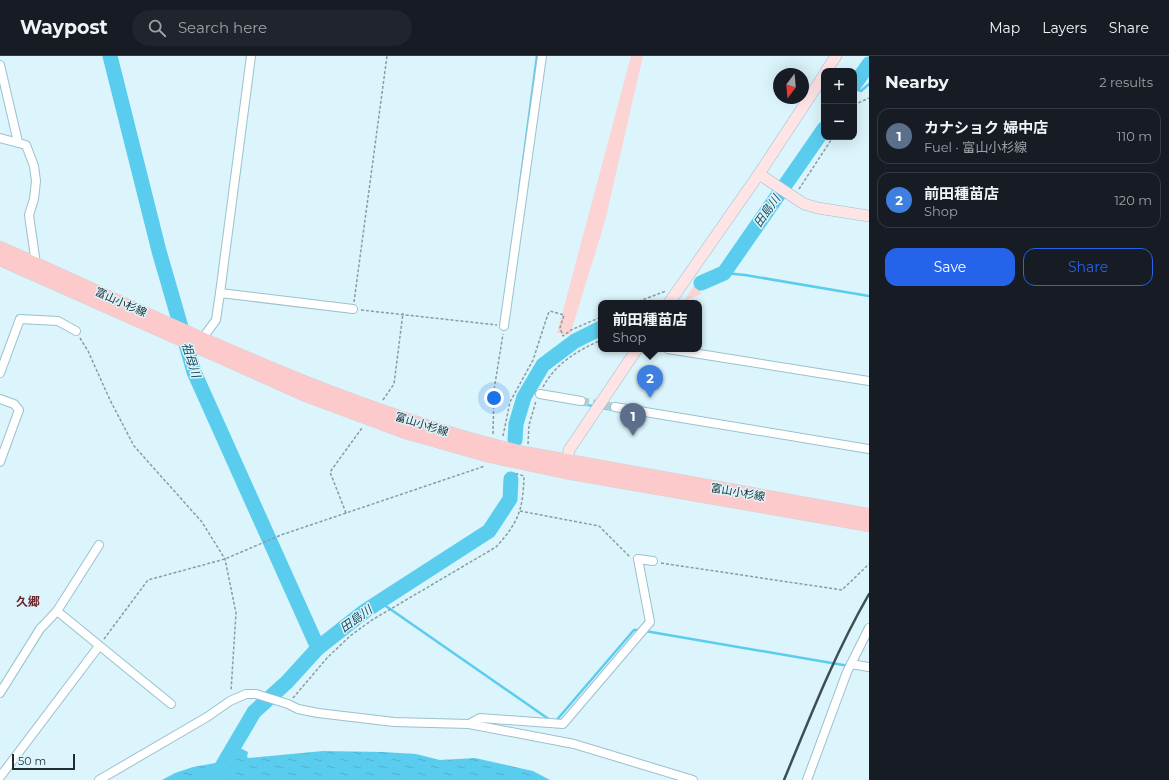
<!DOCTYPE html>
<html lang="en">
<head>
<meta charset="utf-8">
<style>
  body { margin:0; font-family:Montserrat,"Noto Sans JP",sans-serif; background:#20242c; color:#f1f3f6 }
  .controls { position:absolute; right:12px; top:12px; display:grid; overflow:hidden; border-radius:8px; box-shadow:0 4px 16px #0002 }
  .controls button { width:36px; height:36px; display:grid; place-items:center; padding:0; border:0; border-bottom:1px solid #363941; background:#171b24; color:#f1f3f6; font:20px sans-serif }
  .compass { position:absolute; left:773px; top:12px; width:36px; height:36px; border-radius:50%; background:#171b24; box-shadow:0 4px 16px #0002; rotate:196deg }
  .scale { position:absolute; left:12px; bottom:10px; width:63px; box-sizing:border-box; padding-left:4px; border:2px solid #1d2d32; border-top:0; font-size:11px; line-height:14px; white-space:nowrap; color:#1d2d32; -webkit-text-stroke:3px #dcf4fc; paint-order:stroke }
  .you { position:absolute; left:494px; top:342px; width:14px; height:14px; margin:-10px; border:3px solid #fff; border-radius:50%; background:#1a73e8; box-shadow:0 0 0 6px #1a73e833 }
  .badge { display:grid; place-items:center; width:26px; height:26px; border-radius:50%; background:#2563eb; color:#fff; font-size:13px; font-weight:700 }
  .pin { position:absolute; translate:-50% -33px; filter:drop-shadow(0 1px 2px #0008) }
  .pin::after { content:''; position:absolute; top:21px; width:14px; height:12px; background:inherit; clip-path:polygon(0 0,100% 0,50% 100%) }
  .popup { position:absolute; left:598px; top:244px; width:104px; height:52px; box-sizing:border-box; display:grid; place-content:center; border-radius:8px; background:#171b24; filter:drop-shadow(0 1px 3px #0005); font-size:13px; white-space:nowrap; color:#9ea1a6 }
  .popup b { font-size:15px; color:#f1f3f6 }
  .popup::after { content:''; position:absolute; left:50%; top:100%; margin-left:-8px; border:8px solid transparent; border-top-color:#171b24 }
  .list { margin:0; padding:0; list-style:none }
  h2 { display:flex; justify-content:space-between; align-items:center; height:52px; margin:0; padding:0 16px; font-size:17px }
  h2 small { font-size:13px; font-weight:400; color:#9ea1a6 }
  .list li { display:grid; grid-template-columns:26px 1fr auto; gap:12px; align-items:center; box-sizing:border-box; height:56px; margin:0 8px 8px; padding:0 8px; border:1px solid #363941; border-radius:12px }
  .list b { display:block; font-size:15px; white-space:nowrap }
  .list p { margin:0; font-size:13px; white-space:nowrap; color:#9ea1a6 }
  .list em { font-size:13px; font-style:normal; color:#9ea1a6 }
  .actions { display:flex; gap:8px; padding:12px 16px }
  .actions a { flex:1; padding:9px 0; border:1px solid #2563eb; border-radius:12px; text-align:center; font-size:14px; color:#2563eb }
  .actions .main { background:#2563eb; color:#fff }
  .icon { flex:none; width:22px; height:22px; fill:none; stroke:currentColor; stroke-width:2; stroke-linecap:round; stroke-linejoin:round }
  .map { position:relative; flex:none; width:869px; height:724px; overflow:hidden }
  header { display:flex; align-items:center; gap:24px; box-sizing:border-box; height:56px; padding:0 20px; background:#171b24; border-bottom:1px solid #363941 }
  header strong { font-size:19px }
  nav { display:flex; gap:22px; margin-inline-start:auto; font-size:14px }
  .search { width:280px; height:36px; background:#20242c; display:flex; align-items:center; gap:10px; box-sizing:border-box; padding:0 14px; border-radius:22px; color:#9ea1a6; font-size:15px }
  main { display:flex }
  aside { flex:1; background:#171b24 }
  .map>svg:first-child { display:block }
  .green { fill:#fbd4d3 }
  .water { fill:url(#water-ripples) }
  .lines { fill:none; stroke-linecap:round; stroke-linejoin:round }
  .stream { stroke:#5acdef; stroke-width:2.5 }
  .river { stroke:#5acdef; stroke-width:15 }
  .street-tunnel { stroke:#b6ccd4; stroke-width:8; stroke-dasharray:8 4; stroke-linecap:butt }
  .street-casing { stroke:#9bc1ce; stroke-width:10 }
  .secondary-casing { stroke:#9bc1ce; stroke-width:12 }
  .primary-casing { stroke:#d2d5d6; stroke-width:14 }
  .path { stroke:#879ca2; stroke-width:1.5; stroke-dasharray:3 2; stroke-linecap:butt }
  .street { stroke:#fff; stroke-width:8 }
  .secondary { stroke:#fee4e5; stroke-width:11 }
  .primary { stroke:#fccaca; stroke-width:13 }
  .rail { stroke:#3d4f54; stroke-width:2.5 }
  .labels { text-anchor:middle; stroke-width:3; stroke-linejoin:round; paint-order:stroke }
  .street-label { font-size:11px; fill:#1d2d32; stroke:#dcf4fc }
  .water-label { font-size:12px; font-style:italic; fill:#1a4b5a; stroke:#dcf4fc }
  .neighbourhood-label { font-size:12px; font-weight:bold; fill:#6b252b; stroke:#dcf4fc }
</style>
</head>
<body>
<header>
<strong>Waypost</strong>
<div class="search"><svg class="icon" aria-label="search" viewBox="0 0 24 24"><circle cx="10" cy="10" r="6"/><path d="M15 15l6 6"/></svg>Search here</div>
<nav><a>Map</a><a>Layers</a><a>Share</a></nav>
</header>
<main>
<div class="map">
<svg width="869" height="724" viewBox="0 0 869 724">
  <defs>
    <pattern id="water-ripples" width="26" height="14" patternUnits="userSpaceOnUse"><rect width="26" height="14" fill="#5acdef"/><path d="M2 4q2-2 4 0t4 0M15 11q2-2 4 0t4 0" fill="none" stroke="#4eb0cd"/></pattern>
  </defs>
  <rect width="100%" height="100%" fill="#dcf4fc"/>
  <!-- green -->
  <g class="green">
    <path d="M631 0H643L605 165 570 279 557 277Z"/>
    <path d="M698 223 701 238 684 245Z"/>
  </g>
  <!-- water -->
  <path class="water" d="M236 690 248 696 247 701 249 702 323 695 383 696 416 698 440 704 475 702 533 715 550 724H162L175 717 193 711 221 706Z"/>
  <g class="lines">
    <!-- stream -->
    <g class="stream">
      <path d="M854 32 861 35 869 28"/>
      <path d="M519 136 537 0"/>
      <path d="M724 217 745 219 869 240"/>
      <path d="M579 348 594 350"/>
      <path d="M601 352 614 354"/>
      <path d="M380 546 550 664"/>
      <path d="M645 575 849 610"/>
      <path d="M555 666 634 574H640"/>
    </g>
    <!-- river -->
    <g class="river">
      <path d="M110 0 159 195 194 316 318 592"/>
      <path d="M854 29 869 8"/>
      <path d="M701 227 724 217 824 73"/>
      <path d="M515 384 516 368 524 341 543 309 575 285 601 272"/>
      <path d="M214 724 254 656 287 626 318 592 365 555 489 475 510 443 511 423"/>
    </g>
    <!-- street-tunnel -->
    <path class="street-tunnel" d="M581 345 615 351"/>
    <defs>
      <g id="street">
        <path d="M0 9 18 86"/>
        <path d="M0 82 26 89 34 110 36 125 34 143 29 159 36 208"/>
        <path d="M220 237 251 0"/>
        <path d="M504 270 542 0"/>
        <path d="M202 283 216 264 220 237 353 253"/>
        <path d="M668 293 869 325"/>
        <path d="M0 317 20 263 58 265 76 275"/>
        <path d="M540 338 581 345"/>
        <path d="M0 343 14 348 19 354 0 406"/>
        <path d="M615 351 869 393"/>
        <path d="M57 555 171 648"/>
        <path d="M851 608 869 611"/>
        <path d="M0 637 40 573 57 555 99 489"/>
        <path d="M469 668 480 662 563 668 650 566 638 503 653 505"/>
        <path d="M0 721 99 590"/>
        <path d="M99 724 207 661 230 645 246 638H256L288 648 298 653 318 657 394 666 469 668 574 688 693 724"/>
        <path d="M807 724 847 616 869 572"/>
      </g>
      <g id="secondary">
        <path d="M826 15 836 0"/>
        <path d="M759 118 804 148 818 152 869 160"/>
        <path d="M669 247 759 118 824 19"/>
        <path d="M566 413 569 394 637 293"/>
      </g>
      <g id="primary">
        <path d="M0 192C171 268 341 354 524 397L869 459"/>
        <path d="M0 203 308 340 405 376 490 400 565 416 869 469"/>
      </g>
    </defs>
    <!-- street casing -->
    <use href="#street" class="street-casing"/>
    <!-- secondary casing -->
    <use href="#secondary" class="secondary-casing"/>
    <!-- primary casing -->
    <use href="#primary" class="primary-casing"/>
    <!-- path -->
    <g class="path">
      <path d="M854 49 869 42"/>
      <path d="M799 133 833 81"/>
      <path d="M354 246 387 0"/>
      <path d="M634 247 666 235"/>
      <path d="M361 254 497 269"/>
      <path d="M80 282 88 295 110 344 134 390 202 466 225 503 236 557 231 635"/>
      <path d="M543 331C556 307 577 295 601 284"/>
      <path d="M383 344 394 328 403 257"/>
      <path d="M493 378 494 334 503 278"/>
      <path d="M503 380 510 346 533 304 548 258 550 255 564 259 560 272 563 280 571 274 601 261"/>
      <path d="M528 388 529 369 536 345"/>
      <path d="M520 455 599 470 630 501"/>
      <path d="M346 457 330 416 362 372"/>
      <path d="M661 507 842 534 869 508"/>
      <path d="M104 583 148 524 225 503 281 479 485 410"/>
      <path d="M293 642 327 602 350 580 372 564 496 491C519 466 523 453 524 420L514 417"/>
    </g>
    <!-- street -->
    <use href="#street" class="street"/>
    <!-- secondary -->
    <use href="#secondary" class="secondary"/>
    <!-- primary -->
    <use href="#primary" class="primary"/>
    <!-- rail -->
    <path class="rail" d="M784 724C810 661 835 597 869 538"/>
  </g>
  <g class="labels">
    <!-- street labels -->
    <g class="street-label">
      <text transform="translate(121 246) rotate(24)" y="4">富山小杉線</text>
      <text transform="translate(422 368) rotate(17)" y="4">富山小杉線</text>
      <text transform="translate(738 436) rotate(10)" y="4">富山小杉線</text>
    </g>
    <!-- water labels -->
    <g class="water-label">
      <text transform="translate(767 155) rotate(-55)" y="4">田島川</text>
      <text transform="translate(191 304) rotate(72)" y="4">祖母川</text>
      <text transform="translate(356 563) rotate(-36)" y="4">田島川</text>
    </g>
    <!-- neighbourhood labels -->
    <g class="neighbourhood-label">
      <text x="28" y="550">久郷</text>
    </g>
  </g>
</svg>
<div class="controls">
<button>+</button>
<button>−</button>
</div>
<svg class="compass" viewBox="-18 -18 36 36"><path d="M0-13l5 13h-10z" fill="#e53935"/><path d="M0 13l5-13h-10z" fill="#9ea1a6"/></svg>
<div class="scale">50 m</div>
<div class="you"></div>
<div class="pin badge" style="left:633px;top:380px;background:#5c6f8a">1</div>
<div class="pin badge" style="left:650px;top:342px;background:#3f7fe0">2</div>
<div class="popup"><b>前田種苗店</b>Shop</div>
</div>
<aside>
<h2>Nearby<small>2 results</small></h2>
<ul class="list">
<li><span class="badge" style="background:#5c6f8a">1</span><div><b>カナショク 婦中店</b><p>Fuel · 富山小杉線</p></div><em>110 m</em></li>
<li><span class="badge" style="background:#3f7fe0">2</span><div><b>前田種苗店</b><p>Shop</p></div><em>120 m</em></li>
</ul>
<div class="actions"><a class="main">Save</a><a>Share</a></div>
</aside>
</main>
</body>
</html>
